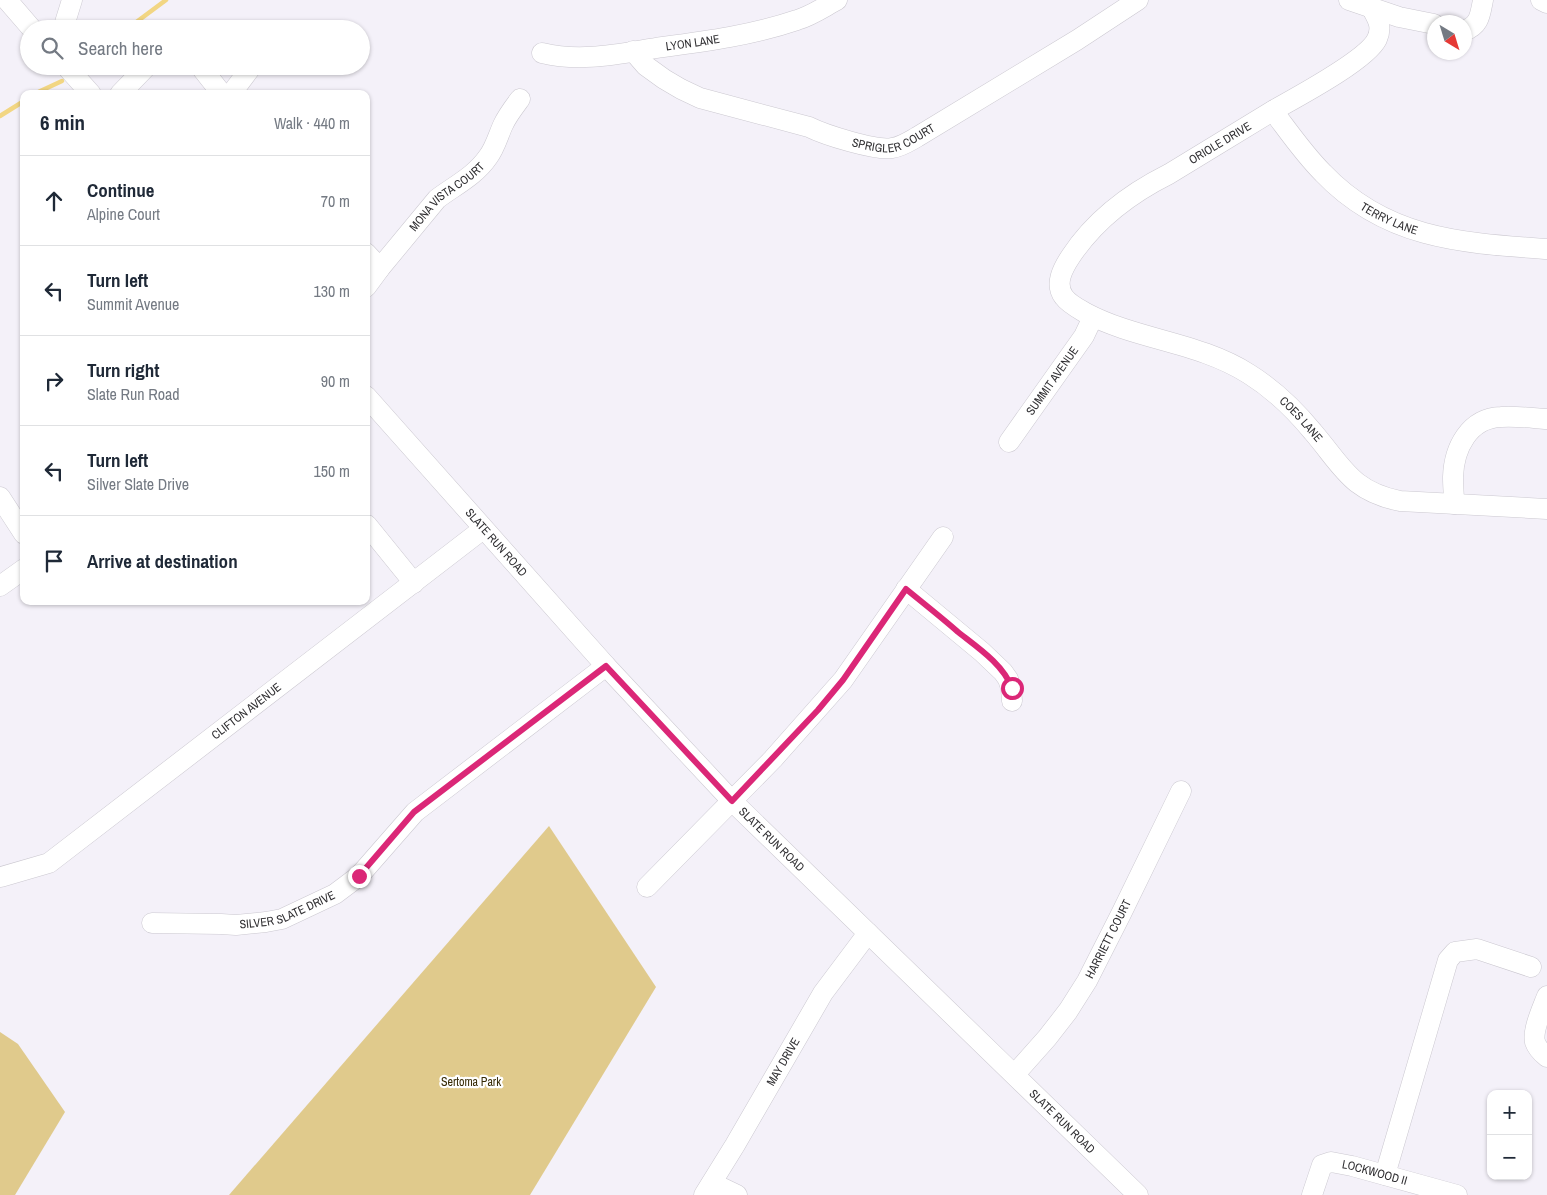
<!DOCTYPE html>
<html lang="en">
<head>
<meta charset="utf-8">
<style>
  body { margin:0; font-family:"Archivo Narrow",sans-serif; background:#f2f2f3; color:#1f2937 }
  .controls { position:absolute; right:15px; bottom:15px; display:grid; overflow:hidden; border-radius:10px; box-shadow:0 1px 4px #0004 }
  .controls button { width:45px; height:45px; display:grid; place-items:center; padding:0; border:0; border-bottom:1px solid #e0e1e3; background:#fff; color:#1f2937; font:25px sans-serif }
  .compass { position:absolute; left:1427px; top:15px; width:45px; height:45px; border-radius:50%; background:#fff; box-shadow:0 1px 4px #0004; rotate:142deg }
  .stop { position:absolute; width:15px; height:15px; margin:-11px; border:4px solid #db2777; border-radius:50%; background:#fff }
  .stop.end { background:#db2777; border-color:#fff; box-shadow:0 1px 5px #0008 }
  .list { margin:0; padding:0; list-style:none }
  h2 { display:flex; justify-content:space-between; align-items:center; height:65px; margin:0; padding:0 20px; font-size:21px }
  h2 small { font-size:16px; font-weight:400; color:#747a83 }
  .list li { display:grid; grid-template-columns:32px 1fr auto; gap:15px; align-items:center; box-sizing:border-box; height:90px; padding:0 20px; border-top:1px solid #e0e1e3 }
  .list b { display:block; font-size:19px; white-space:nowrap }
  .list p { margin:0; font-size:16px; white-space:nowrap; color:#747a83 }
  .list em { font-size:16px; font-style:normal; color:#747a83 }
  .icon { flex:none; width:28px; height:28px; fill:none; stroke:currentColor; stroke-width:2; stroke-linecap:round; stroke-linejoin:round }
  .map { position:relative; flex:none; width:1547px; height:1195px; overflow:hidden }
  .search { position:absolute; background:#fff; box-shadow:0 1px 4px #0004; left:20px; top:20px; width:350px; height:55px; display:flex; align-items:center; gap:12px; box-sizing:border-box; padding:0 18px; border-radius:28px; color:#747a83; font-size:19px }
  .panel { position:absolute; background:#fff; box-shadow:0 1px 4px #0004; left:20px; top:90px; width:350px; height:515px; border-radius:10px }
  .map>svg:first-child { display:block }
  .green { fill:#e0ca8c }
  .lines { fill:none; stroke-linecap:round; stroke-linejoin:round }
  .stream { stroke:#f2d683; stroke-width:4.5 }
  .minor-casing { stroke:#cbc8d0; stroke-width:21 }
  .minor { stroke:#fff; stroke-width:20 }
  .route { stroke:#db2777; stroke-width:6 }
  .labels { text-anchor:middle; stroke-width:4.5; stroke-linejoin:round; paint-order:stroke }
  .street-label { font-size:12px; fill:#313033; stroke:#fff }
  .park-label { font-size:12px; fill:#372b06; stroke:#fff }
</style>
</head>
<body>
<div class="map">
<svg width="1547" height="1195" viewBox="0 0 1547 1195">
  <rect width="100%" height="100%" fill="#f4f1f9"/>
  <!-- green -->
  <g class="green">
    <path d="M549 826 656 987 530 1195H229Z"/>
    <path d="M0 1032 18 1044 65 1112 15 1195H0Z"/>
  </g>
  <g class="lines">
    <!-- stream -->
    <g class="stream">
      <path d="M127 29 166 0"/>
      <path d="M34 94 62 81"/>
      <path d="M0 116 24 101"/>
    </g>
    <defs>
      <g id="minor">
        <path d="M7 0 32 29"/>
        <path d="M1349 0 1399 17 1434 24"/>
        <path d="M1541 0 1547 3"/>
        <path id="s1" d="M1371 7C1377 18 1383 26 1377 39 1367 60 1297 97 1274 110 1239 131 1204 153 1169 174 1131 193 1095 220 1071 256 1063 268 1054 284 1064 297 1069 304 1079 309 1086 313 1137 340 1199 342 1249 374 1273 389 1295 410 1313 432 1343 467 1351 491 1400 501L1547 509"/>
        <path d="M63 29 72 0"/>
        <path d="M1464 31C1480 25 1480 15 1483 0"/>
        <path id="s2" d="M633 51 646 66 664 79 681 89 700 98 809 127C825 135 876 151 892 148 901 147 910 141 917 137L1077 40 1138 0"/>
        <path id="s3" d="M542 53C583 63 622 53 663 47 708 41 753 35 797 20 811 16 824 7 837 0"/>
        <path d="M66 66 91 94"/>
        <path d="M200 66 222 94"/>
        <path d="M120 94 147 66"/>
        <path d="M231 94 252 66"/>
        <path id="s4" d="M1273 111C1289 132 1304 154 1323 173 1386 239 1461 243 1547 249"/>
        <path d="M366 253 380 268"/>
        <path id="s5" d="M366 287 380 268 437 199C454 186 475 176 488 157 495 148 498 136 503 125 507 116 514 107 520 99"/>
        <path id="s6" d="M366 396 606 666 732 801 1138 1195"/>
        <path id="s7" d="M1009 442 1084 336 1093 317"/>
        <path d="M0 497 24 534"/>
        <path d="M1454 504C1454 495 1453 486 1453 477 1454 448 1469 418 1501 417 1516 416 1532 418 1547 419"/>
        <path d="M367 525 414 583"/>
        <path d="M0 586 24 569"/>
        <path d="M906 589 982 652 1003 672 1008 679 1011 688 1012 701"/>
        <path id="s8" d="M1 877 49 863 483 529"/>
        <path d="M647 887 773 759 843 680 943 537"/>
        <path id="s9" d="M152 923 221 924 236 925 266 922 282 919 335 894 359 876 415 812 606 666"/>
        <path d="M1547 996C1543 1007 1532 1030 1535 1042 1537 1048 1542 1053 1547 1057"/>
        <path id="s10" d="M1015 1074 1047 1038 1068 1011 1087 981 1121 914 1181 791"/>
        <path d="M1385 1175 1448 960 1455 952 1477 949 1531 967"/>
        <path d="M712 1183 737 1195"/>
        <path id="s11" d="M704 1195 735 1145 823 993 868 933"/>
        <path id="s12" d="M1312 1195 1322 1165 1331 1162 1352 1166 1457 1195"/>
      </g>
    </defs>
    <!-- minor casing -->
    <use href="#minor" class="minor-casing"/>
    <!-- minor -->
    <use href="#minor" class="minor"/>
  </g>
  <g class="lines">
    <!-- route -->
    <path class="route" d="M359 876 414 812 606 666 732 801 818 710 843 680 906 589C923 603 941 617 958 632 977 647 1003 664 1012 688"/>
  </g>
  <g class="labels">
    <!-- street labels -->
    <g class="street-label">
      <text dy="4" stroke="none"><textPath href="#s3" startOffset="152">LYON LANE</textPath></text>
      <text dy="4" stroke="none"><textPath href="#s2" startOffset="285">SPRIGLER COURT</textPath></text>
      <text transform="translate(1220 143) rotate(-31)" y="4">ORIOLE DRIVE</text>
      <text dy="4" stroke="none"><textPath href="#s5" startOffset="122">MONA VISTA COURT</textPath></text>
      <text dy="4" stroke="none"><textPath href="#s4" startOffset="161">TERRY LANE</textPath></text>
      <text dy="4" stroke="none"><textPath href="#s7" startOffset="75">SUMMIT AVENUE</textPath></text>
      <text dy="4" stroke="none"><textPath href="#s1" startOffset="728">COES LANE</textPath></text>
      <text dy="4" stroke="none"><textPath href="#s6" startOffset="196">SLATE RUN ROAD</textPath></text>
      <text dy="4" stroke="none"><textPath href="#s8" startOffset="299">CLIFTON AVENUE</textPath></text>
      <text dy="4" stroke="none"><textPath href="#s6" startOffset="601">SLATE RUN ROAD</textPath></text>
      <text dy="4" stroke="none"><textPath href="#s9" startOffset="138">SILVER SLATE DRIVE</textPath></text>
      <text dy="4" stroke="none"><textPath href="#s10" startOffset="165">HARRIETT COURT</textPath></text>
      <text dy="4" stroke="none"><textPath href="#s11" startOffset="155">MAY DRIVE</textPath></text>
      <text dy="4" stroke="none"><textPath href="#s6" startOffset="1006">SLATE RUN ROAD</textPath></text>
      <text dy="4" stroke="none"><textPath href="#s12" startOffset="86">LOCKWOOD II</textPath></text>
    </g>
    <!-- park labels -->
    <g class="park-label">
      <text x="471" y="1086">Sertoma Park</text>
    </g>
  </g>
</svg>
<div class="controls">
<button>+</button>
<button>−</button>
</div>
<svg class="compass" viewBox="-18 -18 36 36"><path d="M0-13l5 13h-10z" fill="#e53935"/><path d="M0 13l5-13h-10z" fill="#747a83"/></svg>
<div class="stop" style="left:1012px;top:688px"></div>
<div class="stop end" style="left:359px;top:876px"></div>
<div class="search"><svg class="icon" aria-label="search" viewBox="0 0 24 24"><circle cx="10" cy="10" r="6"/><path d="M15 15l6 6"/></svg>Search here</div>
<section class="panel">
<h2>6 min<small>Walk · 440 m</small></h2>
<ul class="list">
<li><svg class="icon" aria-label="ahead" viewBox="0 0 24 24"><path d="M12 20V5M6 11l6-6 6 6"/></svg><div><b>Continue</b><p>Alpine Court</p></div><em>70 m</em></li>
<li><svg class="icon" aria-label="left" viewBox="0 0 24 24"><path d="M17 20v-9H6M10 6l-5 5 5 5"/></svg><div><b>Turn left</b><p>Summit Avenue</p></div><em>130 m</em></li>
<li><svg class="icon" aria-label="right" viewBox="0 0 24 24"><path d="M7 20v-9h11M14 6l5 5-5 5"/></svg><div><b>Turn right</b><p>Slate Run Road</p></div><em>90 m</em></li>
<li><svg class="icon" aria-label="left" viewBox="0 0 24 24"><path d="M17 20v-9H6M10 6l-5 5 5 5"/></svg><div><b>Turn left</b><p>Silver Slate Drive</p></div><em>150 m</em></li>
<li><svg class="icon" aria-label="arrive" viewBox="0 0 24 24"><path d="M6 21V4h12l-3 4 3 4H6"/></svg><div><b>Arrive at destination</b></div></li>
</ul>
</section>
</div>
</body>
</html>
